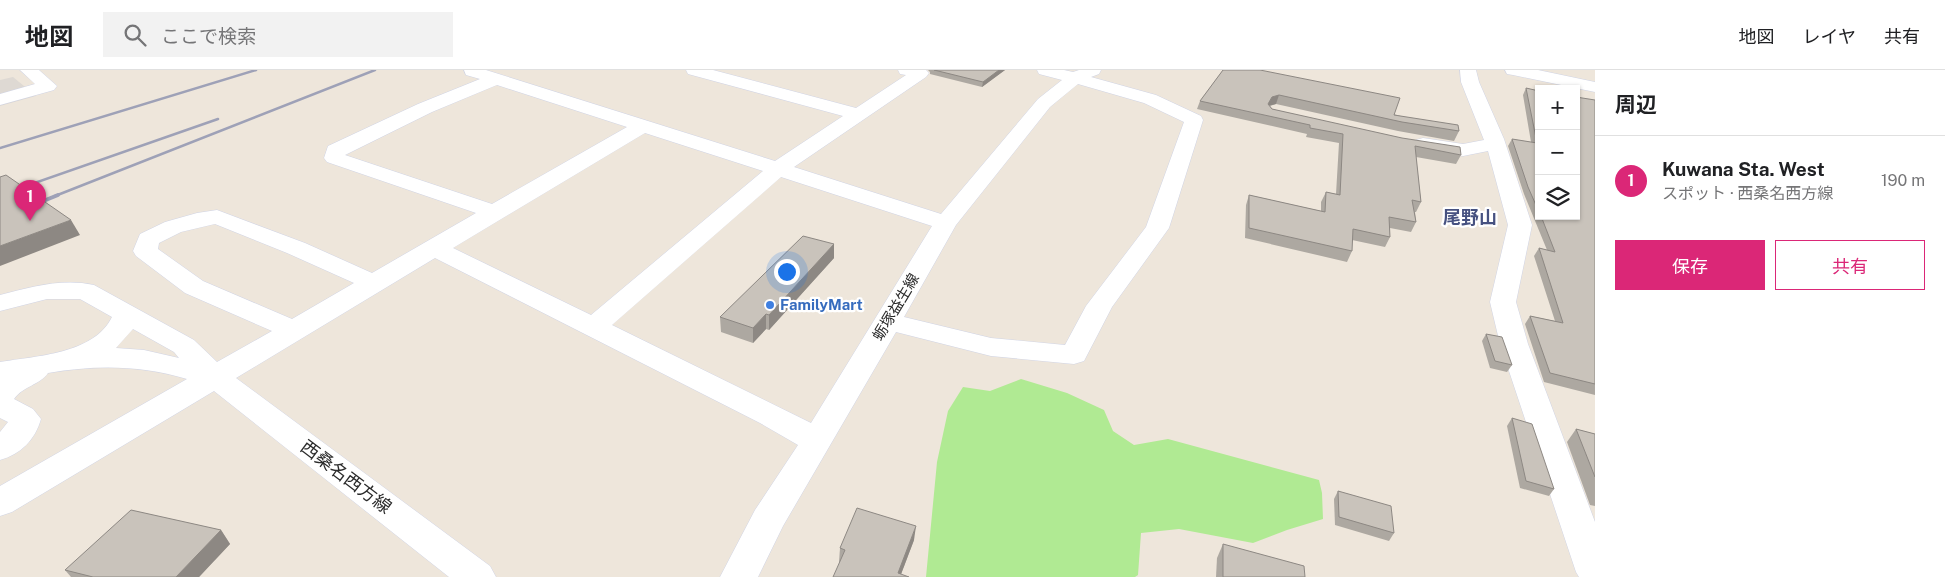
<!DOCTYPE html>
<html lang="ja">
<head>
<meta charset="utf-8">
<style>
  body { margin:0; font-family:"Public Sans","Noto Sans JP",sans-serif; background:#f2f2f2; color:#202124 }
  .controls { position:absolute; right:15px; top:15px; display:grid; overflow:hidden; border-radius:0px; box-shadow:0 1px 4px #0004 }
  .controls button { width:45px; height:45px; display:grid; place-items:center; padding:0; border:0; border-bottom:1px solid #e0e0e0; background:#fff; color:#202124; font:25px sans-serif }
  .you { position:absolute; left:786px; top:201px; width:18px; height:18px; margin:-12px; border:4px solid #fff; border-radius:50%; background:#1a73e8; box-shadow:0 0 0 8px #1a73e833 }
  .badge { display:grid; place-items:center; width:32px; height:32px; border-radius:50%; background:#db2777; color:#fff; font-size:16px; font-weight:700 }
  .pin { position:absolute; translate:-50% -41px; filter:drop-shadow(0 1px 2px #0008) }
  .pin::after { content:''; position:absolute; top:26px; width:18px; height:15px; background:inherit; clip-path:polygon(0 0,100% 0,50% 100%) }
  .list { margin:0; padding:0; list-style:none }
  h2 { display:flex; justify-content:space-between; align-items:center; height:65px; margin:0; padding:0 20px; font-size:21px }
  h2 small { font-size:16px; font-weight:400; color:#757577 }
  .list li { display:grid; grid-template-columns:32px 1fr auto; gap:15px; align-items:center; box-sizing:border-box; height:90px; padding:0 20px; border-top:1px solid #e0e0e0 }
  .list b { display:block; font-size:19px; white-space:nowrap }
  .list p { margin:0; font-size:16px; white-space:nowrap; color:#757577 }
  .list em { font-size:16px; font-style:normal; color:#757577 }
  .actions { display:flex; gap:10px; padding:15px 20px }
  .actions a { flex:1; padding:11px 0; border:1px solid #db2777; border-radius:0px; text-align:center; font-size:18px; color:#db2777 }
  .actions .main { background:#db2777; color:#fff }
  .icon { flex:none; width:28px; height:28px; fill:none; stroke:currentColor; stroke-width:2; stroke-linecap:round; stroke-linejoin:round }
  .map { position:relative; flex:none; width:1595px; height:507px; overflow:hidden }
  header { display:flex; align-items:center; gap:30px; box-sizing:border-box; height:70px; padding:0 25px; background:#fff; border-bottom:1px solid #e0e0e0 }
  header strong { font-size:24px }
  nav { display:flex; gap:28px; margin-inline-start:auto; font-size:18px }
  .search { width:350px; height:45px; background:#f2f2f2; display:flex; align-items:center; gap:12px; box-sizing:border-box; padding:0 18px; border-radius:0px; color:#757577; font-size:19px }
  main { display:flex }
  aside { flex:1; background:#fff }
  .map>svg:first-child { display:block }
  .green { fill:#b0ea93 }
  .plaza { fill:#ded9d3 }
  .lines { fill:none; stroke-linecap:round; stroke-linejoin:round }
  .minor-casing { stroke:#d0d4e5; stroke-width:1 }
  .minor { fill:#fff; fill-rule:evenodd }
  .rail-far1 { stroke:#9ea1b7; stroke-width:2.5 }
  .rail { stroke:#9ea1b7; stroke-width:4 }
  .wall { fill:#ada8a1 }
  .shaded-wall { fill:#8d8883 }
  .building { fill:#c9c3bb; stroke:#8d8883 }
  .shop-dot { fill:#3f7fe0; stroke:#fff; stroke-width:2 }
  .labels { text-anchor:middle; stroke-width:4.5; stroke-linejoin:round; paint-order:stroke }
  .shop-label { font-size:15px; font-weight:bold; fill:#366cbe; stroke:#fff; text-anchor:start }
  .street-label { font-size:15px; fill:#2b2b2b; stroke:#fff }
  .quarter-label { font-size:18px; font-weight:bold; fill:#465180; stroke:#fff }
  .near-street-label { font-size:18px; fill:#2b2b2b; stroke:#fff }
</style>
</head>
<body>
<header>
<strong>地図</strong>
<div class="search"><svg class="icon" aria-label="search" viewBox="0 0 24 24"><circle cx="10" cy="10" r="6"/><path d="M15 15l6 6"/></svg>ここで検索</div>
<nav><a>地図</a><a>レイヤ</a><a>共有</a></nav>
</header>
<main>
<div class="map">
<svg width="1595" height="507" viewBox="0 0 1595 507">
  <rect width="100%" height="100%" fill="#eee6db"/>
  <!-- green -->
  <path class="green" d="M1021 309 1067 323 1104 340 1113 361 1134 375 1168 369 1319 410 1322 423 1323 449 1287 460 1253 473 1179 459 1141 463 1138 505 1135 507H926L937 392 948 341 963 317 990 321Z"/>
  <!-- plaza -->
  <path class="plaza" d="M13 7 36 26 0 36V10Z"/>
  <g class="lines">
    <defs>
      <g id="minor">
        <path d="M20 0H39L57 16 54 20 0 35V24L35 14Z"/>
        <path d="M464 0H486L775 91 843 46 688 4 686 0H713L856 38 906 5 900 4 898 0H926L929 3 926 7 794 97 941 144 1038 29 1062 10 1039 4 1037 0H1064L1073 2 1079 0H1101L1099 4 1091 7 1156 25 1201 46 1203 50 1169 158 1112 237 1084 291 1074 294 991 286 896 262 783 456 758 507H720L755 440 798 375 760 353 435 188 236 308 490 496 496 507H449L214 321 12 442 0 446V416L187 309C140 295 96 295 48 303 40 315 23 316 14 329L33 339 41 349C35 370 21 384 0 390V362L8 352 0 348V292C36 286 94 284 112 247L80 229H47L0 241V225C31 217 62 208 94 215L194 270 217 292 272 261 185 223 136 186 133 181 140 164 165 152 197 143 217 140 305 173 372 203 476 143 327 92 324 88 328 76 418 34 480 9 466 5ZM1078 14 1144 33 1184 52 1146 157 1086 236 1065 275 991 268 904 247 956 155 1050 37ZM497 15 627 57 492 134 345 85 432 42ZM645 63 763 101 591 245 453 178ZM781 107 932 156 811 353 612 255ZM215 154 287 183 354 213 292 249 203 211 158 179 159 173 181 162ZM133 259 174 282 179 288 144 280 116 278Z"/>
        <path d="M1460 0H1476L1479 12 1504 69 1532 155 1516 232 1528 274 1595 452V507H1579L1576 502 1500 274 1490 232 1508 155 1488 81 1463 86 1416 78 1413 74 1416 70 1423 68 1463 74 1484 70 1461 12Z"/>
        <path d="M1505 0H1538L1595 12V22L1513 5 1507 4Z"/>
      </g>
    </defs>
    <!-- minor casing -->
    <use href="#minor" class="minor-casing"/>
    <!-- minor -->
    <use href="#minor" class="minor"/>
    <!-- rail-far1 -->
    <g class="rail-far1">
      <path d="M0 78 256 0"/>
      <path d="M0 125 218 49"/>
      <path d="M55 126 375 0"/>
    </g>
    <!-- rail -->
    <path class="rail" d="M31 136 58 125"/>
  </g>
  <!-- wall -->
  <g class="wall">
    <path d="M928 0H1005L982 17 930 4V2Z"/>
    <path d="M1223 0 1459 61 1454 71 1398 61 1276 34 1270 36 1272 39 1461 85 1456 94 1416 87 1421 132 1416 142H1415L1416 152 1411 162 1390 158V167L1385 177 1352 170V181L1347 192 1245 168 1246 135 1249 125 1321 141V132L1326 122 1336 124 1339 73 1306 67 1307 64 1197 39 1200 31Z"/>
    <path d="M1526 18 1539 21V146H1576L1595 30V325L1544 312 1525 254 1530 246 1555 251 1534 186 1539 178 1547 180 1524 124 1508 76 1512 69 1531 72 1523 25Z"/>
    <path d="M834 174V188L769 260 766 259 753 273 721 262 720 247Z"/>
    <path d="M1486 264 1512 295 1507 302 1490 298 1482 271Z"/>
    <path d="M1512 348 1554 419 1549 426 1520 418 1507 356Z"/>
    <path d="M1576 359 1595 364V436L1590 435 1567 372Z"/>
    <path d="M1338 421 1394 463 1389 471 1335 455 1334 429Z"/>
    <path d="M221 460 230 474 199 507H71L65 500Z"/>
    <path d="M914 470 901 504 839 492 840 478Z"/>
    <path d="M1223 474 1305 507H1216L1217 488Z"/>
  </g>
  <!-- shaded-wall -->
  <g class="shaded-wall">
    <path d="M999 0H1005L982 17 983 12Z"/>
    <path d="M1279 25 1276 34 1268 36V34L1272 27Z"/>
    <path d="M71 150 80 165 0 196V176Z"/>
    <path d="M834 174V188L769 260V245Z"/>
    <path d="M766 244V259L753 273V258Z"/>
    <path d="M916 456 914 470 900 507 898 503Z"/>
    <path d="M221 460 230 474 199 507H176Z"/>
  </g>
  <!-- building -->
  <g class="building">
    <path d="M934 0H999L983 12Z"/>
    <path d="M1223 0H1260L1400 28 1394 45 1458 55 1459 61 1402 52 1279 25 1272 27 1268 34 1272 39 1402 68 1460 77 1461 85 1415 76 1421 132 1412 130 1416 152 1389 147 1390 167 1353 159 1352 181 1249 158V125L1325 142 1326 122 1340 125 1343 64 1310 58V55L1200 31Z"/>
    <path d="M1526 18 1539 21V142L1528 117 1512 69 1537 73Z"/>
    <path d="M1576 27 1595 30V314L1550 303 1530 246 1563 253 1539 178 1555 182 1541 146H1576Z"/>
    <path d="M6 105 71 150 0 176V107Z"/>
    <path d="M803 166 834 174 769 245 766 244 753 258 720 247Z"/>
    <path d="M1486 264 1502 267 1512 295 1495 291Z"/>
    <path d="M1512 348 1532 354 1554 419 1526 411Z"/>
    <path d="M1576 359 1595 364V407Z"/>
    <path d="M1338 421 1391 436 1394 463 1339 447Z"/>
    <path d="M857 438 916 456 898 503 909 507H833L845 480 840 478Z"/>
    <path d="M131 440 221 460 176 507H93L65 500Z"/>
    <path d="M1223 474 1304 496 1305 507H1223Z"/>
  </g>
  <!-- markers -->
  <circle class="shop-dot" cx="770" cy="235" r="5"/>
  <g class="labels">
    <!-- shop labels -->
    <g class="shop-label">
      <text x="780" y="240">FamilyMart</text>
    </g>
    <!-- street labels -->
    <g class="street-label">
      <text transform="translate(896 237) rotate(-59)" y="5">蛎塚益生線</text>
    </g>
    <!-- quarter labels -->
    <g class="quarter-label">
      <text x="1470" y="154">尾野山</text>
    </g>
    <!-- near-street labels -->
    <g class="near-street-label">
      <text transform="translate(346 407) rotate(37)" y="6">西桑名西方線</text>
    </g>
  </g>
</svg>
<div class="controls">
<button>+</button>
<button>−</button>
<button><svg class="icon" aria-label="layers" viewBox="0 0 24 24"><path d="M12 4l9 5-9 5-9-5zM3 14l9 5 9-5"/></svg></button>
</div>
<div class="you"></div>
<div class="pin badge" style="left:30px;top:151px">1</div>
</div>
<aside>
<h2>周辺<small></small></h2>
<ul class="list">
<li><span class="badge">1</span><div><b>Kuwana Sta. West</b><p>スポット · 西桑名西方線</p></div><em>190 m</em></li>
</ul>
<div class="actions"><a class="main">保存</a><a>共有</a></div>
</aside>
</main>
</body>
</html>
